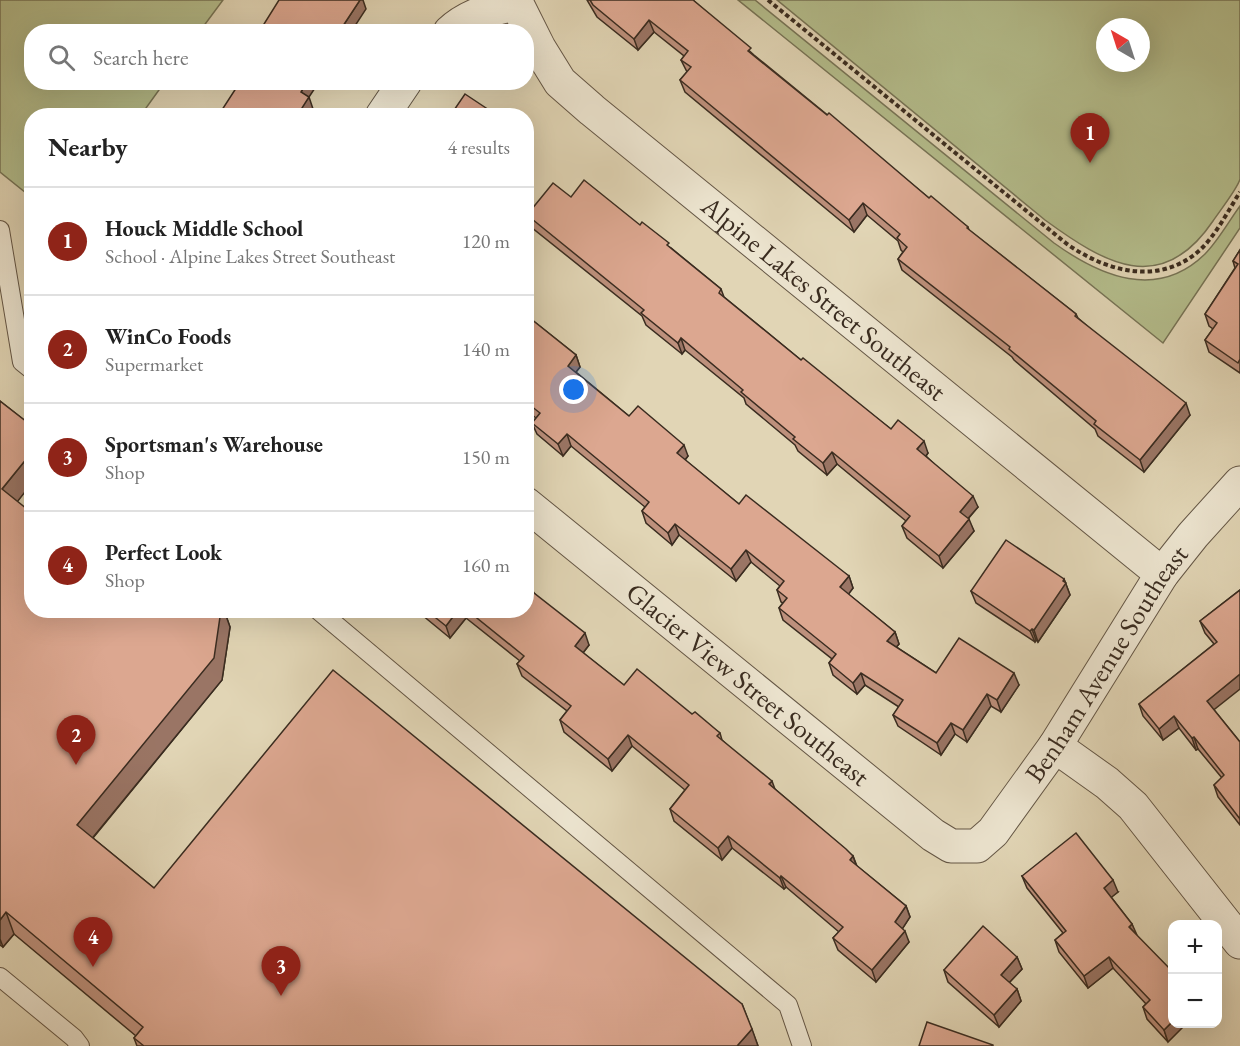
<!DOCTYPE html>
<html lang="en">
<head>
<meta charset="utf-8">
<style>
  body { margin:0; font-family:"EB Garamond",serif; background:#f6f6f6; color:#222 }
  .controls { position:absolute; right:18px; bottom:18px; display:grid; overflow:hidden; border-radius:12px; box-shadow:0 6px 24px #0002 }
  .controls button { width:54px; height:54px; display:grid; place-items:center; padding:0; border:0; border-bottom:2px solid #e0e0e0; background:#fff; color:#222; font:30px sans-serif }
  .compass { position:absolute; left:1096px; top:18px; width:54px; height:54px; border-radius:50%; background:#fff; box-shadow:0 6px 24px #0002; rotate:321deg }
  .you { position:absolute; left:574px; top:390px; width:21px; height:21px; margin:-15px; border:4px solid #fff; border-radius:50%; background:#1a73e8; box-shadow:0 0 0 9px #1a73e833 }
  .badge { display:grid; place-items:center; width:39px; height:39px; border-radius:50%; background:#8f2418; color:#fff; font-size:20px; font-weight:700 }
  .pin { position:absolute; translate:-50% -50px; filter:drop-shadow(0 2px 3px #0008) }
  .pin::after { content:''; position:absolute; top:32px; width:21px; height:18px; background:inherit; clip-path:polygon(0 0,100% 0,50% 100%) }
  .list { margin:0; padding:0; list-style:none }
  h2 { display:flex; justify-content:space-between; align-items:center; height:78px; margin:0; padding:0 24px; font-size:26px }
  h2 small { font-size:20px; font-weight:400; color:#767676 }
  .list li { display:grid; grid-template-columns:39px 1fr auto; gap:18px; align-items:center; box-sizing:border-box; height:108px; padding:0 24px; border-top:2px solid #e0e0e0 }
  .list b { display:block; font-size:22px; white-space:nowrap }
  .list p { margin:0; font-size:20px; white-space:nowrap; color:#767676 }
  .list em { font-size:20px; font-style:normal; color:#767676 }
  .icon { flex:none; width:33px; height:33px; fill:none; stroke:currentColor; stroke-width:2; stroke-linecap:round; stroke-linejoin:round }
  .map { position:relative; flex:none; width:1240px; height:1046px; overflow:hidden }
  .search { position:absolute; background:#fff; box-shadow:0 6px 24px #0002; left:24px; top:24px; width:510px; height:66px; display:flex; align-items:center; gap:15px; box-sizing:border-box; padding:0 21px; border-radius:24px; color:#767676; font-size:22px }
  .panel { position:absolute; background:#fff; box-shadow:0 6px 24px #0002; left:24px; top:108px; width:510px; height:510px; border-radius:24px }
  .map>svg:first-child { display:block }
  .green { fill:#b4bd8c; stroke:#777456; stroke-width:1.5; fill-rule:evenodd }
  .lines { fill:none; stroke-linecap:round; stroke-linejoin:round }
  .service-casing { stroke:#645645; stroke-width:20 }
  .minor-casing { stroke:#645645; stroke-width:35 }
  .path { stroke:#3a2c20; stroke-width:4; stroke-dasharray:4.5 3; stroke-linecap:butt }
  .service { stroke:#ece4cf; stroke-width:18 }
  .minor { stroke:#ece4cf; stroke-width:33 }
  .wall { fill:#bd907c; stroke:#3a2c20; stroke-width:1.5 }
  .shaded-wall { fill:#9a7565; stroke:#3a2c20; stroke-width:1.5 }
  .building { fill:#dca790; stroke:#3a2c20; stroke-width:1.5 }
  .labels { text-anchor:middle; stroke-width:4.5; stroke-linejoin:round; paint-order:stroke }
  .street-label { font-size:27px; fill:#3a2c20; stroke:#ece4cf }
</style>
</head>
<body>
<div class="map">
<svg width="1240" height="1046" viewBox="0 0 1240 1046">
  <rect width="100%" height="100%" fill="#e1d5b5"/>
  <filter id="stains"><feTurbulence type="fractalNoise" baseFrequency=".00333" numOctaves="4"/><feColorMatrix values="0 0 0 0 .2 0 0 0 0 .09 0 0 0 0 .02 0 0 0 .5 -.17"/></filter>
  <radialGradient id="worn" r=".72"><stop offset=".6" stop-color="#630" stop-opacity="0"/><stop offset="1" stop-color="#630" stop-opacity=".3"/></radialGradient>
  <!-- green -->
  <g class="green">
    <path d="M0 0H223L200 31 32 32V82L164 83 141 115 32 116 31 197 0 172Z"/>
    <path d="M738 0H755L1054 243C1100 276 1157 301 1205 254 1218 241 1229 221 1240 206V228L1163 343Z"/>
    <path d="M777 0H1240C1240 43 1240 86 1240 129 1240 141 1240 168 1240 179 1238 188 1219 212 1213 221 1161 298 1104 263 1045 220ZM1105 27H1141V63H1105Z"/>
  </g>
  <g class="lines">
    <defs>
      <g id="service">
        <path d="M0 230 22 362 32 370"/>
        <path d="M318 610 788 1005 802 1046"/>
        <path d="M0 977 74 1038 80 1046"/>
      </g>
      <g id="minor">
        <path id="s1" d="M515 0 539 48 560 82 592 110 1162 574"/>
        <path d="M450 32C468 15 492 9 515 4"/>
        <path d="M382 116 405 82"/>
        <path id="s2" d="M526 504 933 835 951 846H977L993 832 1055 746 1162 574 1193 535 1240 483"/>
        <path d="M1055 746 1107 783 1133 806 1240 942"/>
      </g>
    </defs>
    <!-- service casing -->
    <use href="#service" class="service-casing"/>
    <!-- minor casing -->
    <use href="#minor" class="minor-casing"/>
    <!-- path -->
    <path class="path" d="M768 0 1067 244C1107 272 1160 286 1200 250 1216 235 1228 211 1240 192"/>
    <!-- service -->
    <use href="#service" class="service"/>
    <!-- minor -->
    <use href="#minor" class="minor"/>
  </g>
  <!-- wall -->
  <g class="wall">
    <path d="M587 0H693L754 55 929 198 968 227 969 230 1076 314 1078 318 1190 415 1144 472 1098 436 1095 429 1014 360 1012 357 902 270 898 259 903 252 901 250 898 241 867 215 854 232 685 92 680 80 687 72 681 60 684 56 654 32 638 50 597 17Z"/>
    <path d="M571 197 671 248 721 289 724 297 801 360 891 429 928 453 926 456 978 507 968 519 974 531 943 568 907 538 902 526 906 521 837 464 827 475 798 451 795 445 746 404 744 398 685 350 682 354 646 325 642 316 531 227 527 215Z"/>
    <path d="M1240 250V373L1209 352 1205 340 1213 329 1209 326 1205 314 1235 268 1233 261Z"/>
    <path d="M526 315 576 355 580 367 576 372 629 416 688 456 685 460 739 504 849 576 853 588 848 594 895 632 899 644 896 647 936 673 1019 685 1001 712 991 706 967 742 955 734 941 755 898 726 893 715 899 707 865 685 857 694 833 675 829 663 832 659 783 620 779 608 783 603 781 602 777 590 780 586 751 562 736 581 679 535 672 545 646 523 642 511 645 507 571 446 563 456 537 434 532 423 536 418 526 410Z"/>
    <path d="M0 401 32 426V483L17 501 32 610H224L230 627 222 680 93 838 154 888 742 1004 758 1046H137L134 1038 136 1036 14 934 3 947 0 945Z"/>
    <path d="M1064 579 1070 595 1038 642 1036 640 1035 642 976 603 971 591Z"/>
    <path d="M531 586 534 593 589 645 583 653 624 685 692 714 720 733 722 740 775 789 853 856 857 866 906 906 910 917 902 929 909 942 876 982 838 950 833 938 839 932 786 887 784 889 732 848 722 860 674 821 670 809 685 790 632 746 612 771 564 732 560 720 567 711 522 676 517 664 520 661 466 618 450 638 416 610H526Z"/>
    <path d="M1240 590 1214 710 1240 742V825L1218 797 1214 785 1222 778 1198 749 1196 750 1179 728 1163 740 1143 716 1139 704 1214 644 1205 633 1200 621Z"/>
    <path d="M1022 876 1118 892 1111 897 1132 924 1168 1042 1147 1019 1143 1007 1146 1004 1113 968 1088 988 1059 952 1055 940 1063 933 1027 888Z"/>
    <path d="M1017 957 1022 969 1009 983 1017 989 1021 1001 999 1027 948 982 944 970Z"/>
  </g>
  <!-- shaded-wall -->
  <g class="shaded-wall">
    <path d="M360 0H363L366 9 351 32H339Z"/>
    <path d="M649 20 654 32 638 50 634 39Z"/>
    <path d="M307 82H319L307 100 309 97 313 109 309 116H297L301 92Z"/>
    <path d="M863 203 867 215 854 232 849 220Z"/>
    <path d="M681 338 685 350 682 354 678 343Z"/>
    <path d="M576 355 580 367 572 377 568 366Z"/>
    <path d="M1186 403 1190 415 1144 472 1140 460Z"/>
    <path d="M567 434 571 446 563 456 558 444Z"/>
    <path d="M924 441 928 453 922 461 917 449Z"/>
    <path d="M684 445 688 456 681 465 677 453Z"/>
    <path d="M32 452V483L10 511 2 489Z"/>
    <path d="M832 452 837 464 827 475 823 463Z"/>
    <path d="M973 496 978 507 964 523 960 512Z"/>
    <path d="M969 519 974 531 943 568 939 556Z"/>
    <path d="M675 524 679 535 672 545 668 533Z"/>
    <path d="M746 550 751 562 736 581 731 569Z"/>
    <path d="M849 576 853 588 845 599 840 587Z"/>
    <path d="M1064 579 1070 595 1038 642 1034 630Z"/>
    <path d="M221 610H224L230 627 222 680 85 847 77 825Z"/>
    <path d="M458 610H463L466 618 450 638 446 626Z"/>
    <path d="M1032 629 1036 640 1035 642 1030 631Z"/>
    <path d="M895 632 899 644 891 653 887 641Z"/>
    <path d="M585 633 589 645 579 658 575 646Z"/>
    <path d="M861 673 865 685 857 694 853 683Z"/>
    <path d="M1014 673 1019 685 1001 712 997 700Z"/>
    <path d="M1240 674V689L1211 712 1207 701Z"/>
    <path d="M987 694 991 706 967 742 963 730Z"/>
    <path d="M1174 716 1179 728 1163 740 1159 729Z"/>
    <path d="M951 723 955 734 941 755 937 743Z"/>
    <path d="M628 735 632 746 612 771 608 759Z"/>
    <path d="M1194 737 1198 749 1196 750 1192 738Z"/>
    <path d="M772 781 776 792 769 784Z"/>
    <path d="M728 836 732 848 722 860 718 848Z"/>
    <path d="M853 856 857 868 850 860Z"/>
    <path d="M781 876 786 887 784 889 780 878Z"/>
    <path d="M1113 880 1118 892 1108 900 1104 888Z"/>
    <path d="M906 906 910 917 899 934 895 922Z"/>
    <path d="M6 912 14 934 3 947 0 939V920Z"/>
    <path d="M1132 924 1137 935 1129 927Z"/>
    <path d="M905 931 909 942 876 982 872 970Z"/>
    <path d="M1017 957 1022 969 1005 987 1001 975Z"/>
    <path d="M1109 957 1113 968 1088 988 1084 976Z"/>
    <path d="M1017 989 1021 1001 999 1027 994 1015Z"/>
    <path d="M1173 1021V1023H1187L1168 1042 1164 1030Z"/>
    <path d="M752 1029 758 1046H737Z"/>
  </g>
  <!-- building -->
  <g class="building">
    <path d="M279 0H360L339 32H259Z"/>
    <path d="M590 0H693L751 48 748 51 827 115 829 113 929 198 931 196 968 227 967 228 1076 314 1075 316 1186 403 1140 460 1094 424 1096 421 1009 349 1010 347 898 259 907 247 897 238 900 234 863 203 849 220 680 80 691 67 681 60 688 51 649 20 634 39 593 5Z"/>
    <path d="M240 82H307L301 92 309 97 297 116H218Z"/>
    <path d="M465 94 498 116H450Z"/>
    <path d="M584 180 640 225 642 222 669 243 667 245 721 289 719 293 801 360 803 358 891 429 898 420 924 441 917 449 973 496 960 512 969 519 939 556 902 526 910 516 832 452 823 463 793 439 795 437 741 392 743 390 681 338 678 343 641 313 644 310 527 215 553 183 571 197Z"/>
    <path d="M1240 250V359L1238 363 1205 340 1217 323 1205 314 1238 264 1233 261Z"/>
    <path d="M526 315 576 355 568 366 629 416 638 406 684 445 677 453 739 504 746 495 849 576 840 587 895 632 887 641 936 673 959 638 1014 673 997 700 987 694 963 730 951 723 937 743 893 715 903 700 861 673 853 683 829 663 836 654 779 608 787 598 777 590 784 581 746 550 731 569 675 524 668 533 642 511 649 502 567 434 558 444 532 423 540 413 526 402Z"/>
    <path d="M0 401 32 426V452L2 489 32 513V610H221L214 658 77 825 154 888 333 670 742 1004 752 1029 737 1046H144L134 1038 143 1027 6 912 0 920Z"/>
    <path d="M1006 540 1064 579 1063 581 1066 583 1034 630 1032 629 1030 631 971 591Z"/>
    <path d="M526 582 531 586 529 589 585 633 575 646 624 685 637 669 692 714 695 712 720 733 717 736 772 781 769 784 846 849 853 856 850 860 906 906 895 922 905 931 872 970 833 938 843 927 781 876 780 878 728 836 718 848 670 809 689 785 628 735 608 759 560 720 571 706 517 664 524 656 467 610H526Z"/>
    <path d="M1240 590V674L1207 701 1240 742V819L1214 785 1224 775 1194 737 1192 738 1174 716 1159 729 1139 704 1217 642 1200 621Z"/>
    <path d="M426 610H458L446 626Z"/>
    <path d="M1076 833 1113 880 1104 888 1132 924 1129 927 1173 972V1021L1164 1030 1143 1007 1150 1000 1109 957 1084 976 1055 940 1066 931 1022 876Z"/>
    <path d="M983 926 1017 957 1001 975 1017 989 994 1015 944 970Z"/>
    <path d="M927 1022 993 1045V1046H919Z"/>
  </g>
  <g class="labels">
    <!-- street labels -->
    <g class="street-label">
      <text dy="9" stroke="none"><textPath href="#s1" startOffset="435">Alpine Lakes Street Southeast</textPath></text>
      <text dy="9" stroke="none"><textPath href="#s2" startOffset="796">Benham Avenue Southeast</textPath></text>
      <text dy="9" stroke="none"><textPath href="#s2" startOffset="286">Glacier View Street Southeast</textPath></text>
    </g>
  </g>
  <rect width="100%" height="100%" filter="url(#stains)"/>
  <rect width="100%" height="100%" fill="url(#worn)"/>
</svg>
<div class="controls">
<button>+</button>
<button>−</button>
</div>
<svg class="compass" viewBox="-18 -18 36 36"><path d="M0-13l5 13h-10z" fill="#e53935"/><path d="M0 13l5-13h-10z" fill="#767676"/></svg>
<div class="you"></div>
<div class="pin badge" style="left:1090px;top:163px">1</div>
<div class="pin badge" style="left:76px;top:765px">2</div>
<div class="pin badge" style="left:281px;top:996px">3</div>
<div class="pin badge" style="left:93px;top:967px">4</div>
<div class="search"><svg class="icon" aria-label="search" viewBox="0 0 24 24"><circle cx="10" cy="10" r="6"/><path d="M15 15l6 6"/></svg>Search here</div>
<section class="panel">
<h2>Nearby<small>4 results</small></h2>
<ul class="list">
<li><span class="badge">1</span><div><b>Houck Middle School</b><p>School · Alpine Lakes Street Southeast</p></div><em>120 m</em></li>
<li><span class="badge">2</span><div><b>WinCo Foods</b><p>Supermarket</p></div><em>140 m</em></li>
<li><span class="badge">3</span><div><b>Sportsman's Warehouse</b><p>Shop</p></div><em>150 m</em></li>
<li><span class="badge">4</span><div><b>Perfect Look</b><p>Shop</p></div><em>160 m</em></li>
</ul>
</section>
</div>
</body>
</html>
